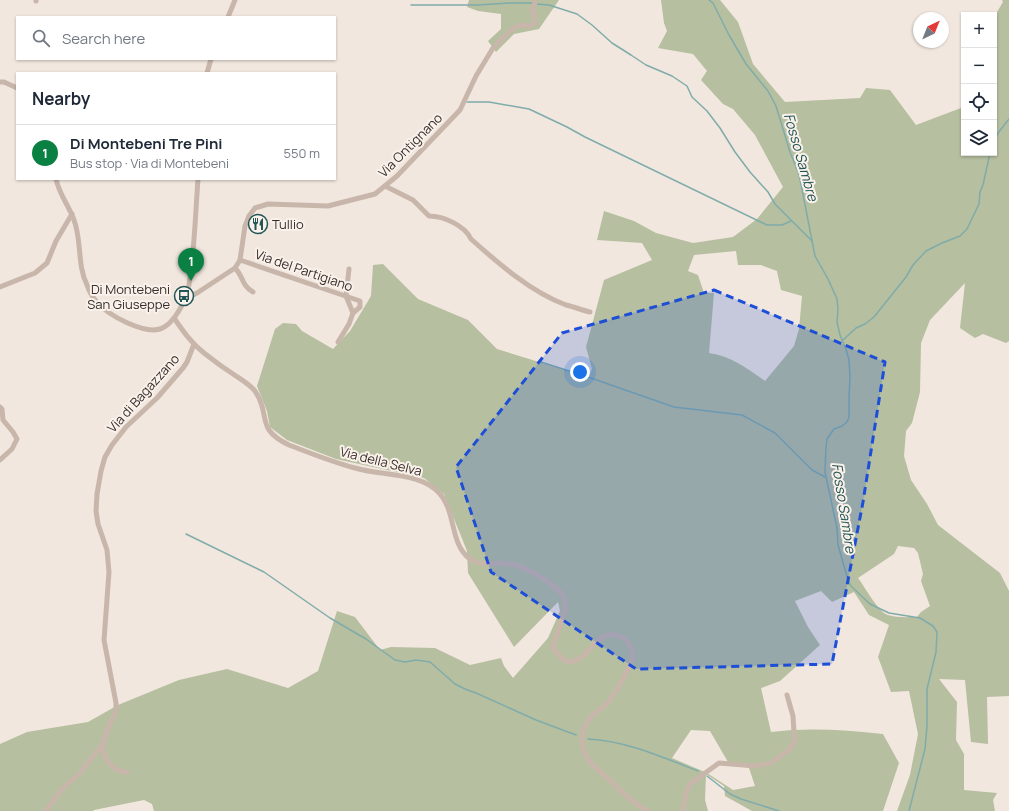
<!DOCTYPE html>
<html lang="en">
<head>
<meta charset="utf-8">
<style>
  body { margin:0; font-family:Manrope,sans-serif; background:#f2f2f3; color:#1f2937 }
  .controls { position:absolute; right:12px; top:12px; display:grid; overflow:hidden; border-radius:0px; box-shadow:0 1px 3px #0004 }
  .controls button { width:36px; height:36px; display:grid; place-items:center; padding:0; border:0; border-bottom:1px solid #e0e1e3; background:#fff; color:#1f2937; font:20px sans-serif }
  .compass { position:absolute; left:913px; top:12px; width:36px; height:36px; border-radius:50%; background:#fff; box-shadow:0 1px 3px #0004; rotate:43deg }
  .you { position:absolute; left:580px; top:372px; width:14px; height:14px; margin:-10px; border:3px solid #fff; border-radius:50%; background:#1a73e8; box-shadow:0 0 0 6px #1a73e833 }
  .badge { display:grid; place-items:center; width:26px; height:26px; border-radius:50%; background:#0b8043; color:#fff; font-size:13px; font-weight:700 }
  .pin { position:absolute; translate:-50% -33px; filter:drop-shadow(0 1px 2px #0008) }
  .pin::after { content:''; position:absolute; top:21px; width:14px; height:12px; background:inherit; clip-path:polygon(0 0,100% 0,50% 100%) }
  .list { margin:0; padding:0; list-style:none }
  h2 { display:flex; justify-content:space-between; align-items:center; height:52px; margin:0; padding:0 16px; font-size:17px }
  h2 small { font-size:13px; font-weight:400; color:#747a83 }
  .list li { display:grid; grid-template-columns:26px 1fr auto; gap:12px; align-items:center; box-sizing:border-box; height:56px; padding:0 16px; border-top:1px solid #e0e1e3 }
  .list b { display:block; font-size:15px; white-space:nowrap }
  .list p { margin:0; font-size:13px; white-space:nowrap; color:#747a83 }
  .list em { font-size:13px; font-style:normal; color:#747a83 }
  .icon { flex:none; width:22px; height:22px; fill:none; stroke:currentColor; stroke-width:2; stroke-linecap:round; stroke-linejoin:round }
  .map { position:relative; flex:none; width:1009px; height:811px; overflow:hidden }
  .search { position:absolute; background:#fff; box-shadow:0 1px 3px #0004; left:16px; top:16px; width:320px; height:44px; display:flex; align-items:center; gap:10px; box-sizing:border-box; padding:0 14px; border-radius:0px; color:#747a83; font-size:15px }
  .panel { position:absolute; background:#fff; box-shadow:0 1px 3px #0004; left:16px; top:72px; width:320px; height:108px; border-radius:0px }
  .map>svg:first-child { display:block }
  .green { fill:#b6bf9f; fill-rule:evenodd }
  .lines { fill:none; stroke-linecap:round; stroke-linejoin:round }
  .stream { stroke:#7facab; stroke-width:1.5 }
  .minor { stroke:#c8b6ab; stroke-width:5 }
  .marked { fill:#1d4ed8; fill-opacity:0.2; stroke:#1d4ed8; stroke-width:3; stroke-dasharray:8 5; stroke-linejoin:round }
  .labels { text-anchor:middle; stroke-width:4; stroke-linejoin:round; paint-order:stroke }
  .street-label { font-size:13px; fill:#362d2a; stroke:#f9f1ea }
  .poi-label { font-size:13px; fill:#362d2a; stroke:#f9f1ea; text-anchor:start }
  .water-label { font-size:14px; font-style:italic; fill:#255; stroke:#f9f1ea }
</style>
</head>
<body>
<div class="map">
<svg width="1009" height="811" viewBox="0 0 1009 811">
  <rect width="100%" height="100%" fill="#f1e7de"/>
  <!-- green -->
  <g class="green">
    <path d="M469 0H559L539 29 514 34 496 52 488 41 501 29V14L478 11 467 7Z"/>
    <path d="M661 0H720L738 22 753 64 785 102 860 98 866 88 890 90 916 125 961 108 964 103V153H994V17L1003 2 1002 0H1009V341L1006 343 983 334 975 338 960 328 965 283 930 320 921 343 920 392 912 423 906 431 904 456 911 480 927 504 938 525 1000 573 1009 591V696L987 697 988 744 971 742 965 680 939 679 957 702 956 740 964 754V790L997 793 993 800 995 811H897L910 775 918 734 909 691 891 692 878 657 889 625 869 615 854 592 832 602 821 591 795 601 808 627 820 645 780 681 761 688 771 732C809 727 845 730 883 734L899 763 883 811H752L725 796 724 786 706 774 705 800 708 811H154L152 804 144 800 94 810 93 811H0V744L27 732 88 722 118 705 179 680 227 669 288 688 318 671 337 611 355 617 380 650 391 647 435 648 470 665 501 658 504 666 513 678 548 638 560 611 558 602 514 647 468 573 467 551 444 494 424 478 336 459 287 440 270 427 267 411 257 386 275 329 283 323 296 324 302 331 333 349 350 331 371 296 373 265 383 264 418 299 468 320 497 349 588 377 592 369 586 347 604 280 652 260 642 243 597 240 604 211 634 221 656 233 693 243 733 237 757 219 783 187 755 135 733 109 723 104 701 80 707 71 693 54 658 48 667 31 664 23ZM736 251 738 265H761L777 271 781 290 802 296 799 329 794 346 765 381C748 369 731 356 709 353L714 293H704L698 275 688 271 694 255ZM898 546 914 548 918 553 923 574 921 581 930 606 921 612 917 617C908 617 896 618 888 615 878 612 865 587 858 578L894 554ZM691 730 710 731 728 762 748 765 755 786 733 790 707 773 672 758Z"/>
  </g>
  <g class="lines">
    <!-- stream -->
    <g class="stream">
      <path d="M709 0 713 3 729 35 746 64 768 91 776 106 790 152 799 174 815 256 828 279 837 299 838 309 837 322 840 335 846 349 849 360 850 376 849 398V417L847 422 842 426 834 429 827 439 826 447 825 472 837 528 838 545 848 580 851 586 870 604 889 613 920 618 933 626 937 632 936 652 927 689V726L925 749 909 811"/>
      <path d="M537 4 549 5 577 14 592 25 612 43 631 55 646 65 672 76 687 86 692 97 707 111 720 128 735 152 750 172 768 192 775 204 812 241"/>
      <path d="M411 5H478L509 3H533"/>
      <path d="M467 102H489L529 109 567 127 585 137 767 225H782L791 221"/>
      <path d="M994 142 998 133 1009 119"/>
      <path d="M842 341 856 328 865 324 874 317 906 277 913 265 926 251 942 243 960 236 967 229 979 204 980 192 983 185 990 153"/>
      <path d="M541 362 588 377 674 407 742 415 775 433 812 470 825 477"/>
      <path d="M186 534 264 572 330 618 366 639 395 660 405 662 416 660 430 662 455 684 465 689 476 693 536 720 576 735"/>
      <path d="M588 739C627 741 662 757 698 771"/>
      <path d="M707 776 730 794 741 799 779 811"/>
    </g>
    <!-- minor -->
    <g class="minor">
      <path d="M36 0V1"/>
      <path d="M228 17 235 0"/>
      <path d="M207 73 211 59"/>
      <path d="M0 82H4L17 88"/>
      <path d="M56 179C59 194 69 206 74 220 82 241 77 265 87 285 89 291 94 299 98 303 109 316 144 334 160 329 172 325 180 310 185 299 190 287 191 273 192 261 195 234 196 206 198 179"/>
      <path d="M385 186 413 200 429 216C444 216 465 226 471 239 499 264 531 292 566 305 574 307 582 310 590 312"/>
      <path d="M240 260 360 301V307L353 313 349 324 338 342"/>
      <path d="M235 268C244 277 241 285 253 292"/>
      <path d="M349 269 346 296 353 313"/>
      <path d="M0 287 35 273 47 263 56 241 72 214"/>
      <path d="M187 294 193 295 197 293 235 268 240 260 245 226 249 216 255 208 268 204 328 206 375 194 397 176 460 110 476 76 493 48 511 30 519 25 531 26 535 23V17L532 9 536 0"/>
      <path d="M174 318C183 331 191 343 204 353 214 361 225 369 236 376 242 380 250 385 255 391 272 416 254 428 289 445 310 453 332 462 355 468 380 476 422 472 440 494 456 512 450 545 470 559 482 567 499 562 512 564 525 567 563 587 565 601 568 613 555 634 553 648 581 689 591 624 619 636 625 638 629 642 631 648 635 656 631 664 627 671 622 681 616 693 608 702 604 707 597 711 592 716 579 729 579 748 590 762 595 768 601 772 606 777 619 789 632 803 648 811"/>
      <path d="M0 407 2 409 3 420 13 432 17 439 12 449 0 460"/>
      <path d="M103 745C102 758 113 772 127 772"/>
      <path d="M46 811 61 790 79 774 103 744 109 725 116 712V703L104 640 109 572 107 550 98 524 96 511 97 494 101 471 105 457 112 445 126 427 157 398 183 368 187 362 194 344"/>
      <path d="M683 811 686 793 690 784 719 763 755 766 771 763 789 750 795 741 794 733 793 716 787 695"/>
    </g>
  </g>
  <!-- marked area -->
  <path class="marked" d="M714 290 885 362 863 502 832 664 636 669 491 572 456 467 562 333Z"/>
  <!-- icons -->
  <defs>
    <symbol id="restaurant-ring" viewBox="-11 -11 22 22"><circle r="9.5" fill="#f9f1ea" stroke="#255" stroke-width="1.5"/><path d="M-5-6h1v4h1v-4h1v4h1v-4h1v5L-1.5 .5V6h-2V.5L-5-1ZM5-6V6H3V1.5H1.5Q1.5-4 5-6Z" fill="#255"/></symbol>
    <symbol id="bus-ring" viewBox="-11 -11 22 22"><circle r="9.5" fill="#f9f1ea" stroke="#255" stroke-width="1.5"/><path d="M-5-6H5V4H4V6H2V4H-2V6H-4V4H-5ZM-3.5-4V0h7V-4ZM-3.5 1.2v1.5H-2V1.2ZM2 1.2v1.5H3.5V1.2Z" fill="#255"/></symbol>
  </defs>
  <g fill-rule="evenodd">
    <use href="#restaurant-ring" x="247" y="213" width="22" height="22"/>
    <use href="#bus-ring" x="173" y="285" width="22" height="22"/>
  </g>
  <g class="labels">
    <!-- street labels -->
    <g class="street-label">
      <text transform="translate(410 145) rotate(-45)" y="5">Via Ontignano</text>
      <text transform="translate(304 270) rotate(19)" y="5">Via del Partigiano</text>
      <text transform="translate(143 393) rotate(-48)" y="5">Via di Bagazzano</text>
      <text transform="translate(381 461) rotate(14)" y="5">Via della Selva</text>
    </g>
    <!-- poi labels -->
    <g class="poi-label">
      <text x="272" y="229">Tullio</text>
      <text x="170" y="294" text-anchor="end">Di Montebeni<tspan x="170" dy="15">San Giuseppe</tspan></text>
    </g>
    <!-- water labels -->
    <g class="water-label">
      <text transform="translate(801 157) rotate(74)" y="5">Fosso Sambre</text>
      <text transform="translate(844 508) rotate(81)" y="5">Fosso Sambre</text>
    </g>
  </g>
</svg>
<div class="controls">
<button>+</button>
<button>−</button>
<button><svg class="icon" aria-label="locate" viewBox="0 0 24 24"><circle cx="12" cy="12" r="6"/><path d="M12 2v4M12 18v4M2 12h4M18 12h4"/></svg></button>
<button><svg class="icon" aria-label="layers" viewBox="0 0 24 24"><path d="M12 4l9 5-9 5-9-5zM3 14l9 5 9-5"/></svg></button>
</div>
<svg class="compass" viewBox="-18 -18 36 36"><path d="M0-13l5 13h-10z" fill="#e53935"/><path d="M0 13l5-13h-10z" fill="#747a83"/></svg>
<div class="you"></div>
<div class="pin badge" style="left:191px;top:281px">1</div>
<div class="search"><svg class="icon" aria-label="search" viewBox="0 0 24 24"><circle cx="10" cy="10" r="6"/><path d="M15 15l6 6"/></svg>Search here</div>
<section class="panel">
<h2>Nearby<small></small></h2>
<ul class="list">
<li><span class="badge">1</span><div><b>Di Montebeni Tre Pini</b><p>Bus stop · Via di Montebeni</p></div><em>550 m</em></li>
</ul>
</section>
</div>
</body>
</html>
